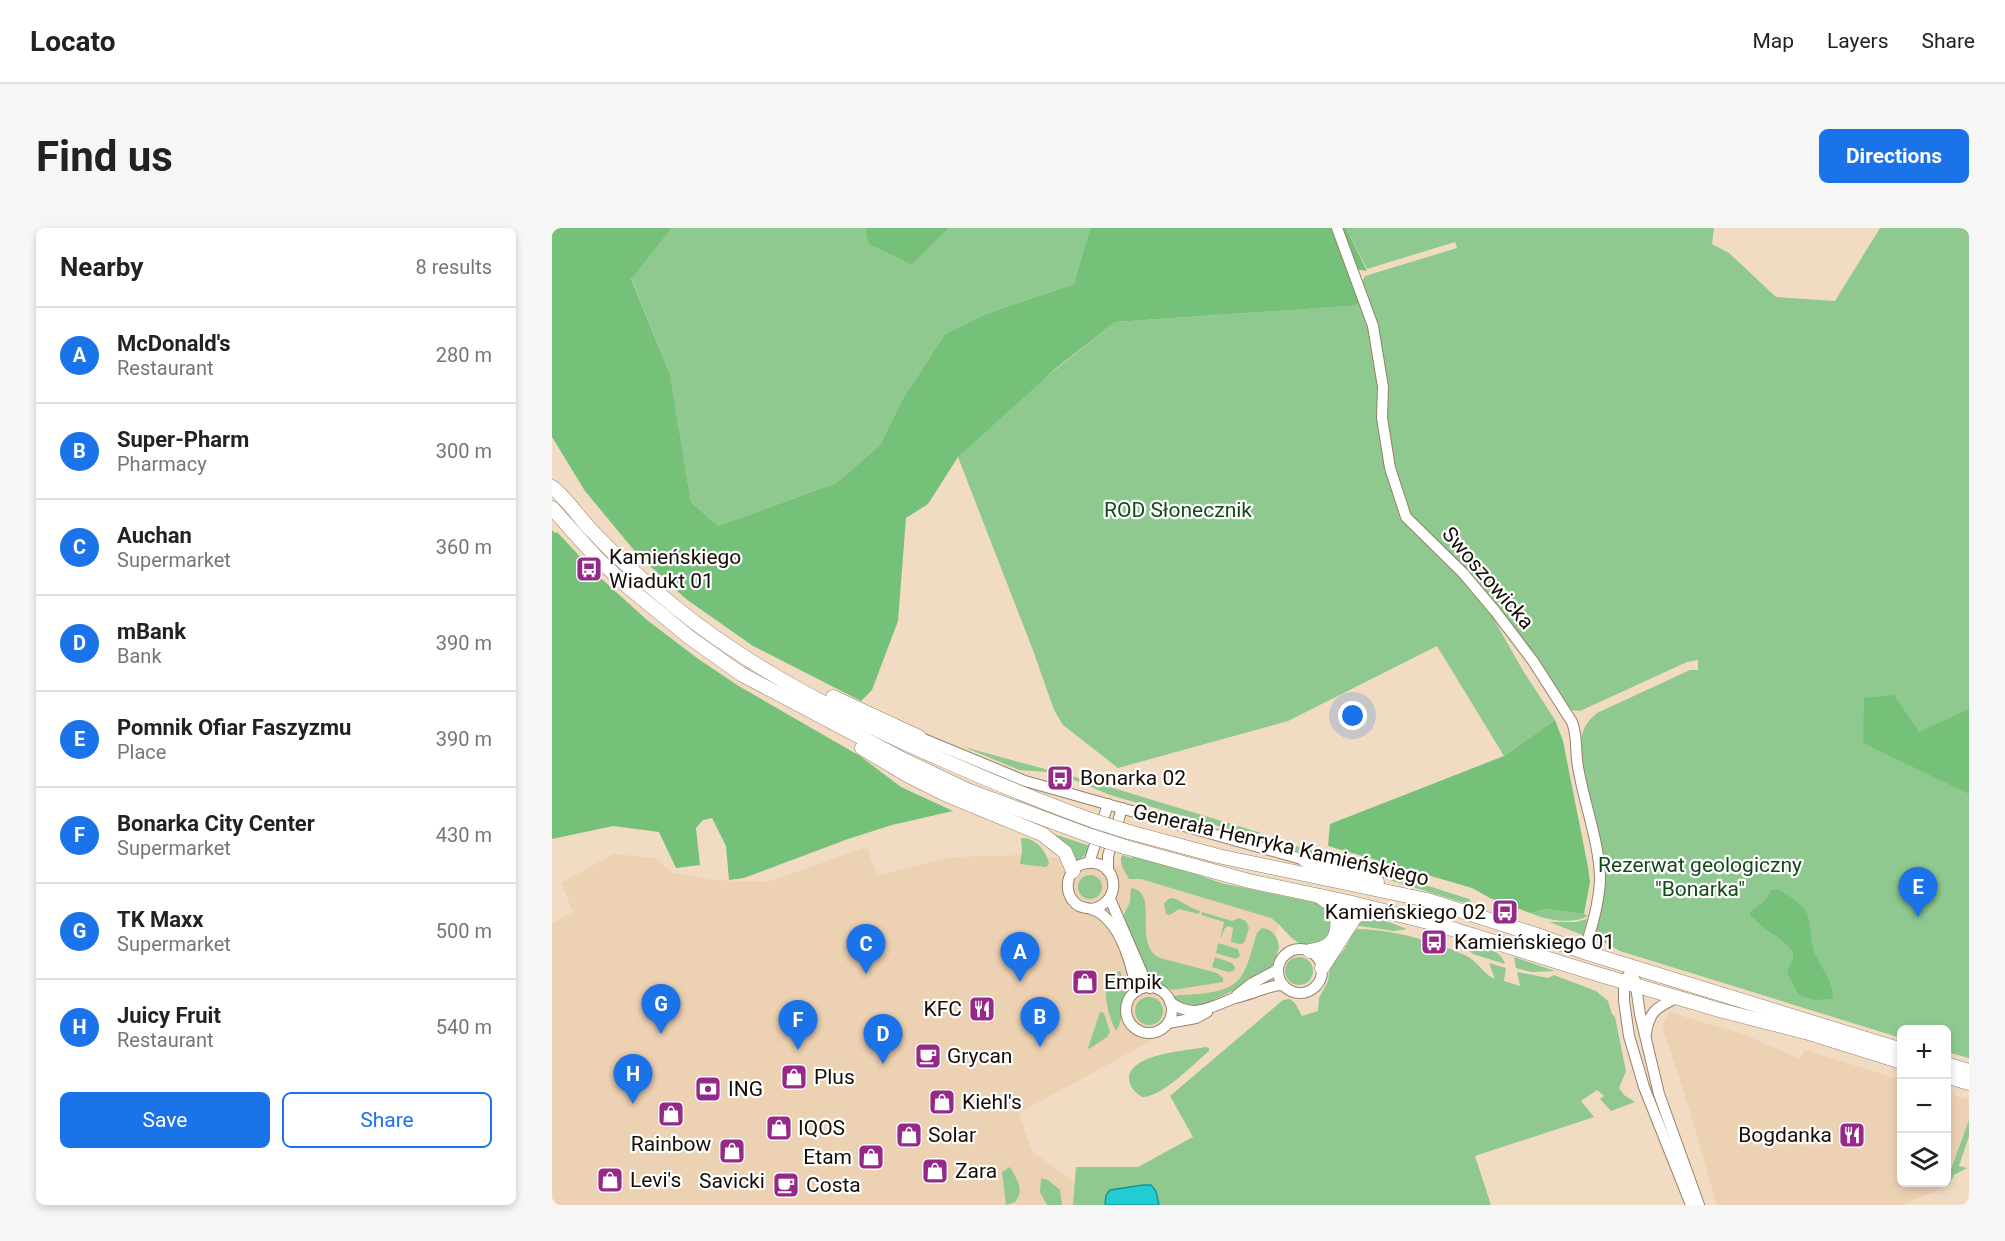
<!DOCTYPE html>
<html lang="en">
<head>
<meta charset="utf-8">
<style>
  body { margin:0; font-family:Roboto,sans-serif; background:#f6f6f6; color:#222 }
  .controls { position:absolute; right:18px; bottom:18px; display:grid; overflow:hidden; border-radius:9px; box-shadow:0 3px 9px #0003 }
  .controls button { width:54px; height:54px; display:grid; place-items:center; padding:0; border:0; border-bottom:2px solid #e0e0e0; background:#fff; color:#222; font:30px sans-serif }
  .you { position:absolute; left:801px; top:488px; width:21px; height:21px; margin:-15px; border:4px solid #fff; border-radius:50%; background:#1a73e8; box-shadow:0 0 0 9px #1a73e833 }
  .badge { display:grid; place-items:center; width:39px; height:39px; border-radius:50%; background:#1a73e8; color:#fff; font-size:20px; font-weight:700 }
  .pin { position:absolute; translate:-50% -50px; filter:drop-shadow(0 2px 3px #0008) }
  .pin::after { content:''; position:absolute; top:32px; width:21px; height:18px; background:inherit; clip-path:polygon(0 0,100% 0,50% 100%) }
  .list { margin:0; padding:0; list-style:none }
  h2 { display:flex; justify-content:space-between; align-items:center; height:78px; margin:0; padding:0 24px; font-size:26px }
  h2 small { font-size:20px; font-weight:400; color:#767676 }
  .list li { display:grid; grid-template-columns:39px 1fr auto; gap:18px; align-items:center; box-sizing:border-box; height:96px; padding:0 24px; border-top:2px solid #e0e0e0 }
  .list b { display:block; font-size:22px; white-space:nowrap }
  .list p { margin:0; font-size:20px; white-space:nowrap; color:#767676 }
  .list em { font-size:20px; font-style:normal; color:#767676 }
  .actions { display:flex; gap:12px; padding:18px 24px }
  .actions a { flex:1; padding:14px 0; border:2px solid #1a73e8; border-radius:9px; text-align:center; font-size:21px; color:#1a73e8 }
  .actions .main { background:#1a73e8; color:#fff }
  .icon { flex:none; width:33px; height:33px; fill:none; stroke:currentColor; stroke-width:2; stroke-linecap:round; stroke-linejoin:round }
  .map { position:relative; flex:none; width:1417px; height:977px; overflow:hidden; border-radius:9px }
  header { display:flex; align-items:center; gap:36px; box-sizing:border-box; height:84px; padding:0 30px; background:#fff; border-bottom:2px solid #e0e0e0 }
  header strong { font-size:28px }
  nav { display:flex; gap:33px; margin-inline-start:auto; font-size:21px }
  .intro { display:flex; align-items:center; justify-content:space-between; box-sizing:border-box; height:144px; padding:0 36px }
  h1 { margin:0; font-size:42px }
  .button { padding:15px 27px; border-radius:9px; background:#1a73e8; color:#fff; font-size:21px; font-weight:700 }
  main { display:flex; gap:36px; padding:0 36px }
  aside { flex:1; background:#fff; border-radius:9px; box-shadow:0 3px 9px #0003 }
  .map>svg:first-child { display:block }
  .built { fill:#edd1b3 }
  .green { fill:#8fc990 }
  .forest { fill:#76c179 }
  .water { fill:#21ccd2; stroke:#1e9395; stroke-width:1.5 }
  .lines { fill:none; stroke-linecap:round; stroke-linejoin:round }
  .minor-casing { stroke:#95816b; stroke-width:12 }
  .major-casing { stroke:#95816b; stroke-width:15 }
  .minor { stroke:#fff; stroke-width:10 }
  .major { stroke:#fff; stroke-width:14 }
  .major-bridge-casing { stroke:#95816b; stroke-width:15; stroke-linecap:butt }
  .major-bridge { stroke:#fff; stroke-width:14 }
  .labels { text-anchor:middle; stroke-width:4.5; stroke-linejoin:round; paint-order:stroke }
  .park-label { font-size:21px; fill:#14491a; stroke:#fff }
  .poi-label { font-size:21px; fill:#160e06; stroke:#fff; text-anchor:start }
  .street-label { font-size:21px; fill:#160e06; stroke:#fff }
</style>
</head>
<body>
<header>
<strong>Locato</strong>
<nav><a>Map</a><a>Layers</a><a>Share</a></nav>
</header>
<div class="intro"><h1>Find us</h1><a class="button">Directions</a></div>
<main>
<aside>
<h2>Nearby<small>8 results</small></h2>
<ul class="list">
<li><span class="badge">A</span><div><b>McDonald's</b><p>Restaurant</p></div><em>280 m</em></li>
<li><span class="badge">B</span><div><b>Super-Pharm</b><p>Pharmacy</p></div><em>300 m</em></li>
<li><span class="badge">C</span><div><b>Auchan</b><p>Supermarket</p></div><em>360 m</em></li>
<li><span class="badge">D</span><div><b>mBank</b><p>Bank</p></div><em>390 m</em></li>
<li><span class="badge">E</span><div><b>Pomnik Ofiar Faszyzmu</b><p>Place</p></div><em>390 m</em></li>
<li><span class="badge">F</span><div><b>Bonarka City Center</b><p>Supermarket</p></div><em>430 m</em></li>
<li><span class="badge">G</span><div><b>TK Maxx</b><p>Supermarket</p></div><em>500 m</em></li>
<li><span class="badge">H</span><div><b>Juicy Fruit</b><p>Restaurant</p></div><em>540 m</em></li>
</ul>
<div class="actions"><a class="main">Save</a><a>Share</a></div>
</aside>
<div class="map">
<svg width="1417" height="977" viewBox="0 0 1417 977">
  <rect width="100%" height="100%" fill="#f1dbc3"/>
  <!-- built -->
  <g class="built">
    <path d="M315 619 325 648 401 629 479 627 593 641 735 678 706 744 597 814 467 885 480 924 538 964 540 977H0V696L21 684 9 655 62 626 103 630 121 645 160 652 215 654Z"/>
    <path d="M1117 784 1193 807 1248 831 1253 822 1349 852 1350 954 1393 955 1388 961 1350 977H1165L1136 877 1110 798Z"/>
    <path d="M1395 865 1416 871 1417 876V902L1404 941 1395 952Z"/>
  </g>
  <!-- green -->
  <g class="green">
    <path d="M120 0H313L316 16 360 37 397 0H538L522 56 434 86 393 106 350 172 328 217 284 255 166 298 139 274 118 146 79 50Z"/>
    <path d="M794 0H1162L1160 16 1177 25 1224 69 1283 73 1328 0H1417V830L1395 824 1394 802H1350L1349 810 1068 723 1041 709 1052 661 1028 528C1029 507 1029 499 1045 485L1138 442H1146V432L1135 434 1028 483 1019 482 978 423 855 284 845 258 810 54 813 48 905 20 903 14 815 41Z"/>
    <path d="M811 75 816 90 852 291 903 343 940 388 970 441 1003 492 952 528 885 418 736 493 566 540 511 497 502 482 482 425 406 229 469 169 563 94 796 78Z"/>
    <path d="M412 519 548 556 706 604 719 611 715 612 558 567 520 551 495 544 467 542Z"/>
    <path d="M487 601 538 618 533 627 522 634Z"/>
    <path d="M469 610C483 609 495 623 497 636L494 639 468 636 470 623Z"/>
    <path d="M736 616 792 631 917 671 922 678 757 627 745 623Z"/>
    <path d="M570 627 580 630 581 627 618 637 669 655 765 675C783 684 781 691 778 709 773 712 766 717 760 718 741 719 733 699 719 690L589 651H577C573 643 566 635 570 627Z"/>
    <circle cx="538" cy="659" r="12"/>
    <path d="M579 660C609 665 579 715 608 730L665 745 671 750V754L621 762 602 755 594 747 570 691 578 674Z"/>
    <path d="M620 670C631 673 637 680 648 683L647 686 627 681 618 687 614 686 612 676 616 671Z"/>
    <path d="M994 681 1032 686 1036 688C1019 697 994 692 978 685Z"/>
    <path d="M650 684 680 693 687 690 694 693 697 700 692 715 688 716 679 714 681 700 676 698 673 700 668 711 672 694 649 687Z"/>
    <path d="M821 688 855 701 842 703 801 697 806 692Z"/>
    <path d="M1035 691 1031 707 997 694H1024Z"/>
    <path d="M710 700C721 701 726 709 727 720L721 737 715 744 689 759 644 780 624 775 620 768C640 766 676 767 688 750 697 738 700 719 705 705Z"/>
    <path d="M805 701C833 700 893 715 918 730 927 736 933 747 943 751L937 735 954 740 952 753 968 758 965 744 996 750 1002 747 1044 763 1056 773 1060 786 1063 789 1074 843 1067 860 1072 867 1083 874 1059 883 1048 871 1052 868 1045 862 1029 873 1042 889 923 928 939 977H521L524 939H586L641 909 618 868 731 772 738 771 743 775 750 788 766 783 767 770 776 753 778 737 792 722 801 705Z"/>
    <path d="M666 715 686 721 688 728 684 731 664 725Z"/>
    <path d="M911 717C927 719 947 718 953 736L921 726Z"/>
    <circle cx="747" cy="743" r="14"/>
    <path d="M663 729 680 735 683 739 682 743 676 744 660 739Z"/>
    <path d="M962 729 1003 743 979 744 964 740Z"/>
    <path d="M568 743 572 754 576 752C577 762 571 769 570 778 569 788 570 794 564 803 556 788 544 749 568 743Z"/>
    <circle cx="597" cy="783" r="14"/>
    <path d="M548 784 552 785 558 804 555 809 537 821 536 820Z"/>
    <path d="M654 819 657 820V823C641 836 611 869 590 869 583 864 577 859 577 850 579 825 635 823 654 819Z"/>
    <path d="M1417 892V908L1407 938 1415 940 1402 947 1397 957 1395 948 1398 944Z"/>
    <path d="M458 939C465 952 473 961 463 974L454 977 450 944Z"/>
    <path d="M489 950 496 952 508 962 510 977H495L488 964Z"/>
  </g>
  <!-- forest -->
  <g class="forest">
    <path d="M0 0H120L79 51 118 146 139 274 166 298 284 255 328 217 350 172 393 106 434 86 522 56 538 0H782L811 75 797 78 563 94 503 141 406 229 376 276 354 290 346 393 320 462 309 473 201 418 134 371 86 327 33 263 0 209Z"/>
    <path d="M313 0H397L360 37 316 16Z"/>
    <path d="M787 0H794L815 43 803 41Z"/>
    <path d="M0 302 3 305 5 304 34 335 32 338 39 346 42 344 95 392 145 430 185 457 308 528 349 559 401 583 340 597 296 611 192 650 177 652 174 618 160 590 151 592 144 600 148 637 124 640 107 604 61 598 0 611Z"/>
    <path d="M1342 467 1367 504 1417 481V566L1311 515 1312 470Z"/>
    <path d="M1003 492 1011 513 1036 639 1038 654 1032 686 994 681 978 685 938 670 920 660 776 618 778 596 952 528Z"/>
    <path d="M1224 661C1231 663 1251 677 1254 683 1259 693 1258 709 1261 720 1266 739 1281 748 1281 771L1262 772 1247 767 1235 745 1241 730V724C1234 714 1224 708 1215 702 1209 698 1206 693 1199 689L1198 684 1214 672 1219 662Z"/>
  </g>
  <!-- water -->
  <path class="water" d="M591 957H599L604 963 607 977H553L554 967 558 962Z"/>
  <g class="lines">
    <defs>
      <g id="minor">
        <path d="M785 0 821 98 831 159 830 190 838 240 854 289 911 345 943 383 981 433 1020 494C1026 509 1023 524 1026 539 1032 575 1048 616 1048 652 1047 676 1039 702 1032 724"/>
        <path d="M367 509 473 553 753 632"/>
        <path d="M537 635 556 576"/>
        <path d="M556 643V628L570 580"/>
        <path d="M558 671 591 747 598 760"/>
        <path d="M540 681C572 674 566 632 535 635 516 637 510 661 522 674 527 680 532 679 539 681 548 683 555 690 561 698 574 716 580 741 585 763"/>
        <circle cx="748" cy="743" r="22"/>
        <path d="M1083 739 1072 753V773L1077 808 1092 859 1139 977"/>
        <path d="M1083 752 1088 786 1107 866 1147 977"/>
        <circle cx="597" cy="782" r="23"/>
        <path d="M685 767 699 756 725 742"/>
        <path d="M618 774C640 791 657 780 680 771 688 768 696 767 703 764 713 761 720 757 731 757"/>
        <path d="M616 795 644 790 655 784"/>
        <path d="M1094 806C1097 782 1106 779 1126 769"/>
      </g>
      <g id="major">
        <path d="M0 259C16 271 28 292 43 306 68 333 95 356 123 379 203 444 298 491 391 532 441 554 491 575 542 593"/>
        <path d="M0 280 43 328 75 358 137 409 189 446 348 530 415 562 539 608"/>
        <path d="M281 469 367 509"/>
        <path d="M310 520 355 547 395 567 490 606 513 624 521 643"/>
        <path d="M577 604 666 628 875 672 988 708 1032 724 1350 822"/>
        <path d="M573 619 697 653 796 674 884 696 1045 746 1171 783 1257 805 1350 834"/>
        <path d="M753 632 825 654"/>
        <path d="M758 723C764 722 771 721 776 717 788 708 788 688 779 677 776 674 771 671 767 668"/>
        <path d="M770 740 803 689 815 683 826 682"/>
        <path d="M1394 836 1417 843"/>
        <path d="M1394 848 1417 855"/>
      </g>
    </defs>
    <!-- minor casing -->
    <use href="#minor" class="minor-casing"/>
    <!-- major casing -->
    <use href="#major" class="major-casing"/>
    <!-- minor -->
    <use href="#minor" class="minor"/>
    <!-- major -->
    <use href="#major" class="major"/>
    <defs>
      <g id="major-bridge">
        <path d="M542 593 577 604"/>
        <path d="M539 608 573 619"/>
      </g>
    </defs>
    <!-- major-bridge casing -->
    <use href="#major-bridge" class="major-bridge-casing"/>
    <!-- major-bridge -->
    <use href="#major-bridge" class="major-bridge"/>
  </g>
  <!-- icons -->
  <defs>
    <symbol id="bus-square" viewBox="-11 -11 22 22"><rect x="-9" y="-9" width="18" height="18" rx="4" fill="#962888" stroke="#fff"/><path d="M-5-6H5V4H4V6H2V4H-2V6H-4V4H-5ZM-3.5-4V0h7V-4ZM-3.5 1.2v1.5H-2V1.2ZM2 1.2v1.5H3.5V1.2Z" fill="#fff"/></symbol>
    <symbol id="shop-square" viewBox="-11 -11 22 22"><rect x="-9" y="-9" width="18" height="18" rx="4" fill="#962888" stroke="#fff"/><path d="M-5-2.5h2.3a2.7 3.5 0 0 1 5.4 0H5L5.5 6h-11ZM-1.5-2.5h3a1.5 2.3 0 0 0-3 0Z" fill="#fff"/></symbol>
    <symbol id="restaurant-square" viewBox="-11 -11 22 22"><rect x="-9" y="-9" width="18" height="18" rx="4" fill="#962888" stroke="#fff"/><path d="M-5-6h1v4h1v-4h1v4h1v-4h1v5L-1.5 .5V6h-2V.5L-5-1ZM5-6V6H3V1.5H1.5Q1.5-4 5-6Z" fill="#fff"/></symbol>
    <symbol id="cafe-square" viewBox="-11 -11 22 22"><rect x="-9" y="-9" width="18" height="18" rx="4" fill="#962888" stroke="#fff"/><path d="M-5.5-4.5H6V0H3Q3 3.5 0 3.5H-2.5Q-5.5 3.5-5.5 0ZM3-3.2v2h1.7v-2ZM-6 4.5H4V6H-6Z" fill="#fff"/></symbol>
    <symbol id="bank-square" viewBox="-11 -11 22 22"><rect x="-9" y="-9" width="18" height="18" rx="4" fill="#962888" stroke="#fff"/><path d="M-6-4H6V4H-6ZM0-2.3a2.3 2.3 0 1 0 0 4.6a2.3 2.3 0 1 0 0-4.6Z" fill="#fff"/></symbol>
  </defs>
  <g fill-rule="evenodd">
    <use href="#bus-square" x="22" y="326" width="30" height="30"/>
    <use href="#bus-square" x="493" y="535" width="30" height="30"/>
    <use href="#bus-square" x="938" y="669" width="30" height="30"/>
    <use href="#bus-square" x="867" y="699" width="30" height="30"/>
    <use href="#shop-square" x="518" y="739" width="30" height="30"/>
    <use href="#restaurant-square" x="415" y="766" width="30" height="30"/>
    <use href="#cafe-square" x="361" y="813" width="30" height="30"/>
    <use href="#shop-square" x="227" y="834" width="30" height="30"/>
    <use href="#bank-square" x="141" y="846" width="30" height="30"/>
    <use href="#shop-square" x="375" y="859" width="30" height="30"/>
    <use href="#shop-square" x="104" y="871" width="30" height="30"/>
    <use href="#shop-square" x="212" y="885" width="30" height="30"/>
    <use href="#shop-square" x="342" y="892" width="30" height="30"/>
    <use href="#restaurant-square" x="1285" y="892" width="30" height="30"/>
    <use href="#shop-square" x="165" y="908" width="30" height="30"/>
    <use href="#shop-square" x="304" y="914" width="30" height="30"/>
    <use href="#shop-square" x="368" y="928" width="30" height="30"/>
    <use href="#shop-square" x="43" y="937" width="30" height="30"/>
    <use href="#cafe-square" x="219" y="942" width="30" height="30"/>
  </g>
  <g class="labels">
    <!-- park labels -->
    <g class="park-label">
      <text x="626" y="289">ROD Słonecznik</text>
      <text x="1148" y="644">Rezerwat geologiczny<tspan x="1148" dy="24">"Bonarka"</tspan></text>
    </g>
    <!-- poi labels -->
    <g class="poi-label">
      <text x="57" y="336">Kamieńskiego<tspan x="57" dy="24">Wiadukt 01</tspan></text>
      <text x="528" y="557">Bonarka 02</text>
      <text x="934" y="691" text-anchor="end">Kamieńskiego 02</text>
      <text x="902" y="721">Kamieńskiego 01</text>
      <text x="552" y="761">Empik</text>
      <text x="410" y="788" text-anchor="end">KFC</text>
      <text x="395" y="835">Grycan</text>
      <text x="262" y="856">Plus</text>
      <text x="176" y="868">ING</text>
      <text x="410" y="881">Kiehl's</text>
      <text x="246" y="907">IQOS</text>
      <text x="376" y="914">Solar</text>
      <text x="1280" y="914" text-anchor="end">Bogdanka</text>
      <text x="119" y="923" text-anchor="middle">Rainbow</text>
      <text x="300" y="936" text-anchor="end">Etam</text>
      <text x="403" y="950">Zara</text>
      <text x="78" y="959">Levi's</text>
      <text x="180" y="960" text-anchor="middle">Savicki</text>
      <text x="254" y="964">Costa</text>
    </g>
    <!-- street labels -->
    <g class="street-label">
      <text transform="translate(936 350) rotate(49)" y="7">Swoszowicka</text>
      <text transform="translate(729 617) rotate(13)" y="7">Generała Henryka Kamieńskiego</text>
    </g>
  </g>
</svg>
<div class="controls">
<button>+</button>
<button>−</button>
<button><svg class="icon" aria-label="layers" viewBox="0 0 24 24"><path d="M12 4l9 5-9 5-9-5zM3 14l9 5 9-5"/></svg></button>
</div>
<div class="you"></div>
<div class="pin badge" style="left:468px;top:754px">A</div>
<div class="pin badge" style="left:488px;top:819px">B</div>
<div class="pin badge" style="left:314px;top:746px">C</div>
<div class="pin badge" style="left:331px;top:836px">D</div>
<div class="pin badge" style="left:1366px;top:689px">E</div>
<div class="pin badge" style="left:246px;top:822px">F</div>
<div class="pin badge" style="left:109px;top:806px">G</div>
<div class="pin badge" style="left:81px;top:876px">H</div>
</div>
</main>
</body>
</html>
